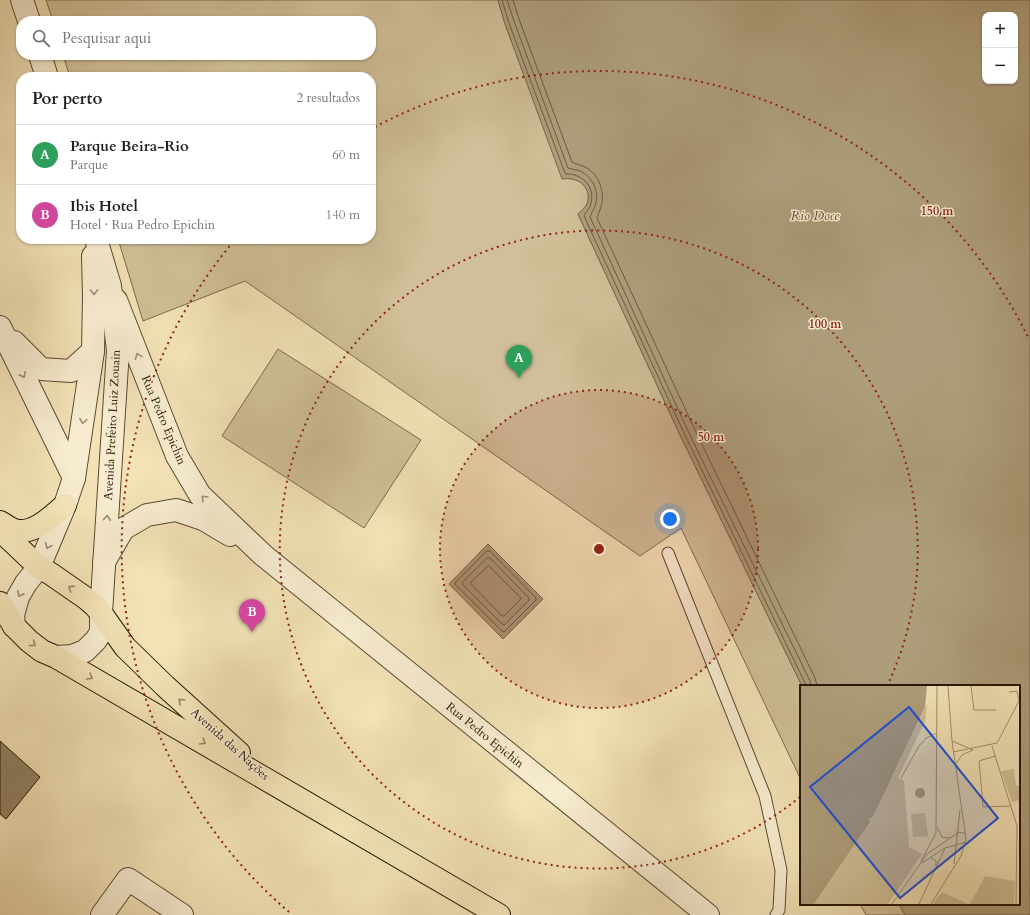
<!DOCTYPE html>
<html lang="pt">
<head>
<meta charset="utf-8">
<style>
  body { margin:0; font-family:Cardo,serif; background:#f6f6f6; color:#202124 }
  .controls { position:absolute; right:12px; top:12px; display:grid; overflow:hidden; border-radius:8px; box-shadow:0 1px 3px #0004 }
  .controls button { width:36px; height:36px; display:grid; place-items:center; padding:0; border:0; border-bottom:1px solid #e0e0e0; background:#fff; color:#202124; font:20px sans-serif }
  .you { position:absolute; left:670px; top:519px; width:14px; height:14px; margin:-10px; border:3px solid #fff; border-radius:50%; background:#1a73e8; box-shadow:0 0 0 6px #1a73e833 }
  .badge { display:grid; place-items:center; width:26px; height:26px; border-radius:50%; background:#d93025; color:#fff; font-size:13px; font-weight:700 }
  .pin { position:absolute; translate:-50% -33px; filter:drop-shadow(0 1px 2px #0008) }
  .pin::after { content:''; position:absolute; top:21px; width:14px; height:12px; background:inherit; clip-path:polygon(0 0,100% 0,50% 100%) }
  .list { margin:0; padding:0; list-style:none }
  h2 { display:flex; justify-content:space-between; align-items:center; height:52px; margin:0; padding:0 16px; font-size:17px }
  h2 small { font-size:13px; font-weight:400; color:#757577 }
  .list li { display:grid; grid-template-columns:26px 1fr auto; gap:12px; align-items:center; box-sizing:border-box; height:60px; padding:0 16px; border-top:1px solid #e0e0e0 }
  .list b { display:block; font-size:15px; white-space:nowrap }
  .list p { margin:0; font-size:13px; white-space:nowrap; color:#757577 }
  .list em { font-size:13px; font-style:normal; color:#757577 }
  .icon { flex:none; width:22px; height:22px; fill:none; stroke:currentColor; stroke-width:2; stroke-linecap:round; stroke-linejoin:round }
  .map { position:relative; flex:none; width:1030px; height:915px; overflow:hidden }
  .search { position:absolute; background:#fff; box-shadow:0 1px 3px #0004; left:16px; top:16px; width:360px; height:44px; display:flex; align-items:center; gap:10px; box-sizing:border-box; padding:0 14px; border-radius:16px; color:#757577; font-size:15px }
  .panel { position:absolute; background:#fff; box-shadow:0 1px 3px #0004; left:16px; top:72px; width:360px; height:172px; border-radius:16px }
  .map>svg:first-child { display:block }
  .green { fill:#d0bf98; stroke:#7c6a4e }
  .water { fill:#ad9d7a; stroke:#78674b; fill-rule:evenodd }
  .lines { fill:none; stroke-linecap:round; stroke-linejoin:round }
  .shore { stroke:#6a5a40; stroke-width:1 }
  .building { fill:#918061; stroke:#281605 }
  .service-casing { stroke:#5a4931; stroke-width:13 }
  .minor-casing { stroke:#5a4931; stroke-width:24 }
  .tertiary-casing { stroke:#5a4931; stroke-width:24 }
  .primary-casing { stroke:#281605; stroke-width:24 }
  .service { stroke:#f7ecd0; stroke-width:11 }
  .minor { stroke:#f7ecd0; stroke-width:22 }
  .tertiary { stroke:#f7ecd0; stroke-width:22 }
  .primary { stroke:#f2e2b6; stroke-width:22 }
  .oneway { stroke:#9a8c75 }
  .oneway2 { stroke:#978666 }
  .ring { fill:none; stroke:#8f2418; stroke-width:2; stroke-dasharray:2 4 }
  .labels { text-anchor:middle; stroke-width:3; stroke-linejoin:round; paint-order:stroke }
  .street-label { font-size:12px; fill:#281605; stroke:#f7ecd0 }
  .water-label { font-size:13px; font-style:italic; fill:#5d4c34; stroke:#f7ecd0 }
  .inset-road { fill:none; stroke:#a1906f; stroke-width:1 }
  .view { fill:#1d4ed8; fill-opacity:0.15; stroke:#1d4ed8; stroke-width:2 }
  .inset-edge { fill:none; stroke:#281605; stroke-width:2 }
  .centre { fill:#8f2418; stroke:#f7ecd0; stroke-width:2 }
  .ring-label { font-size:12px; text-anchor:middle; font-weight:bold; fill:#8f2418; stroke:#f7ecd0; stroke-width:3; stroke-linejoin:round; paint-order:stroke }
</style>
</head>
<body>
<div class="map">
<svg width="1030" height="915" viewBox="0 0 1030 915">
  <rect width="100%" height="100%" fill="#f2e2b6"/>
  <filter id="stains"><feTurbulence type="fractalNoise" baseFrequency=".005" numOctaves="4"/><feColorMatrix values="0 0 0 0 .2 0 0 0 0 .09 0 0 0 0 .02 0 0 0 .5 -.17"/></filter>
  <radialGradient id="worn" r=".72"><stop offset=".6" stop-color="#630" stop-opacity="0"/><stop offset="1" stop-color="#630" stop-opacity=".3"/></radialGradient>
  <!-- green -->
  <g class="green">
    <path d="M46 0H498L505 24 563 179C578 176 593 187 587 204 585 208 582 211 578 214L680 435 802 686H801V780L681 528 640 556 245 281 143 321 118 239H371V77H70L63 55H371V21H53Z"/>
    <path d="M278 349 421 440 364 528 222 436Z"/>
    <path d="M860 904H899L905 915H866Z"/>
  </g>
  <!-- water -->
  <g class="water">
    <path d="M498 0H1030V915H905L899 904H1019V686H802L680 435 578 214C581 211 585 208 587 204 593 187 577 176 562 179L505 24ZM985 15H1015V81H985Z"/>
    <path d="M488 544 543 599 503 639 449 584Z"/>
  </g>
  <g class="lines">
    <!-- shore -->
    <g class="shore">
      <path d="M502 0 509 23 565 173 566 174C583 173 597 189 590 206 589 210 585 212 584 216L684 433 805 683V686"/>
      <path d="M507 0 514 21 568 168C572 169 576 170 580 171 593 177 600 192 595 206 594 210 591 213 590 217L688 431 810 681 811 686"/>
      <path d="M513 0 519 19 572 162C577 165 582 165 587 168 600 176 605 193 601 207 600 211 598 214 597 218L694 428 815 678 817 686"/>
      <path d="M487 551H490L536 598V600L504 632 502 631 455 584 456 582Z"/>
      <path d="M487 558H490L529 598V600L504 625 502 624 462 584 463 582Z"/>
      <path d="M489 566 521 598 520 600 504 616H502L471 584V582L487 567Z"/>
    </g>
  </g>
  <!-- building -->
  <path class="building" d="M0 741 40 777 6 819 0 814Z"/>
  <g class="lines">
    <defs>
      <path id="service" d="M668 553 765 796 781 870 779 910 776 915"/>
      <g id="minor">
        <path d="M116 300 177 456 200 495 263 555 708 915"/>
        <path d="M0 327 74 478"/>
        <path d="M14 342 41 369 71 371 93 351"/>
        <path d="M104 562 123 529 147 515 176 510 203 519 230 535"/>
        <path d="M102 915 128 879 182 915"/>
      </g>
      <g id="tertiary">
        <path d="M22 0 29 21"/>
        <path d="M40 55 47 77"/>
        <path d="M14 626 13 615 18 597 26 583 39 567 65 505 74 478 93 351 94 296 93 256"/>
        <path d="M56 657 72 656 85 651 96 640 101 632V613L118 350 110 286 96 239"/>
      </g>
      <g id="primary">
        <path d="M0 522C4 524 9 528 14 530 33 536 52 516 65 505"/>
        <path d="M0 530 39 567 51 574 74 590 87 599 95 606 101 613 125 647 165 686 239 753"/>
        <path d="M0 603 14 626 29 641 42 651 56 657 499 915"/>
      </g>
    </defs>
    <!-- service casing -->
    <use href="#service" class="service-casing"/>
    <!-- minor casing -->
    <use href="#minor" class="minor-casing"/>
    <!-- tertiary casing -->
    <use href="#tertiary" class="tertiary-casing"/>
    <!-- primary casing -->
    <use href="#primary" class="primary-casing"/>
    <!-- service -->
    <use href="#service" class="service"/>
    <!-- minor -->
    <use href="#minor" class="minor"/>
    <!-- tertiary -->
    <use href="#tertiary" class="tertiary"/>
    <!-- primary -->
    <use href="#primary" class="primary"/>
  </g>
  <!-- one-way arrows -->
  <defs><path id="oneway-chevron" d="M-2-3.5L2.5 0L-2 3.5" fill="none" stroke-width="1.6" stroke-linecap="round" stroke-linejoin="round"/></defs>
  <g class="oneway">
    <use href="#oneway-chevron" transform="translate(94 292) rotate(89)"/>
    <use href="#oneway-chevron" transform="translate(138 356) rotate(-111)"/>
    <use href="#oneway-chevron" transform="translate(23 375) rotate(64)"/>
    <use href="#oneway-chevron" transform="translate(83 421) rotate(99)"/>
    <use href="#oneway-chevron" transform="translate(204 498) rotate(-135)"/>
    <use href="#oneway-chevron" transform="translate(107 518) rotate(-86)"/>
    <use href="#oneway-chevron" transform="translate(48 546) rotate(113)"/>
    <use href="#oneway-chevron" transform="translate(20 594) rotate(116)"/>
  </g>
  <g class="oneway2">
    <use href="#oneway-chevron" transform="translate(71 588) rotate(-146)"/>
    <use href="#oneway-chevron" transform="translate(33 644) rotate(38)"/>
    <use href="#oneway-chevron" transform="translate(90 677) rotate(30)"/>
    <use href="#oneway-chevron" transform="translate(181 701) rotate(-138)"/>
    <use href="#oneway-chevron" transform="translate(203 742) rotate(30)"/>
  </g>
  <!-- distance rings -->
  <circle cx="599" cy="549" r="159" fill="#8f2418" fill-opacity=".12"/>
  <g class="ring">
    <circle cx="599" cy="549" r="159"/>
    <path d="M800 797A319 319 0 1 1 888 684"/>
    <path d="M289 912A478 478 0 0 1 233 242M375 127A478 478 0 0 1 1029 339"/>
  </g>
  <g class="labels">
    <!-- street labels -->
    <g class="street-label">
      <text transform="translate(164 420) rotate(67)" y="4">Rua Pedro Epichin</text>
      <text transform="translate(112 425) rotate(-87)" y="4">Avenida Prefeito Luiz Zouain</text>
      <text transform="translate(485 735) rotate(39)" y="4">Rua Pedro Epichin</text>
      <text transform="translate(230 744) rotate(42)" y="4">Avenida das Nações</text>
    </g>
    <!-- water labels -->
    <g class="water-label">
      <text x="815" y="220">Rio Doce</text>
    </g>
  </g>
  <!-- overview -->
  <g transform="translate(800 685)">
    <rect width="220" height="220" fill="#f2e2b6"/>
    <path d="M127 19 125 36 98 93 104 96 109 162 122 169 88 219H14L70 137 69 134 73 132ZM214 84 216 100 220 102V115L212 117 201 86ZM125 128 128 151 113 152 111 129ZM185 191 215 196 214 219H170ZM142 207 168 219H133Z" fill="#d0bf98"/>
    <path d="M0 1H127L125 22 73 132 69 134 70 137 14 219H0ZM115 108a5 5 0 1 1 10 0a5 5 0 1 1-10 0Z" fill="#ad9d7a"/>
    <path class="inset-road" d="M171 1 174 25H196M152 56 173 65M192 61 217 141 216 219M153 67 197 58 219 16 217 6 209 7M195 71 179 76 183 122 210 121M155 80 162 70 173 65M101 93 119 61 126 53 137 48M137 142 142 152 150 153M130 172 136 176V181M121 176 136 148 137 1M122 178 145 163 166 157M154 179 160 125M92 219 127 169 159 147 166 149M119 219 145 163M131 219 161 171 166 154 152 56 148 1"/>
    <path class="view" d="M109 22 198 133 100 213 10 102Z"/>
    <rect width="220" height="220" class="inset-edge"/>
  </g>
  <circle cx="599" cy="549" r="6" class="centre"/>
  <g class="ring-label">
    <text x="937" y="215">150 m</text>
    <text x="825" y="328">100 m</text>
    <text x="711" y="441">50 m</text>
  </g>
  <rect width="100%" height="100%" filter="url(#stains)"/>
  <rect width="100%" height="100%" fill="url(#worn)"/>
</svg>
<div class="controls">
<button>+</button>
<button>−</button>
</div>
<div class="you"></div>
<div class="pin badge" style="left:519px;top:378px;background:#2e9e5b">A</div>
<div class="pin badge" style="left:252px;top:632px;background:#d1479c">B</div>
<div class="search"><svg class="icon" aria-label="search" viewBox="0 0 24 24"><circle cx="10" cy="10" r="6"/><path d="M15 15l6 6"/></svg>Pesquisar aqui</div>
<section class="panel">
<h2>Por perto<small>2 resultados</small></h2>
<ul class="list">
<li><span class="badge" style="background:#2e9e5b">A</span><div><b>Parque Beira-Rio</b><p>Parque</p></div><em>60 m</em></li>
<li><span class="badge" style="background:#d1479c">B</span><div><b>Ibis Hotel</b><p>Hotel · Rua Pedro Epichin</p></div><em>140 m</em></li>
</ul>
</section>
</div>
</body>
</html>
